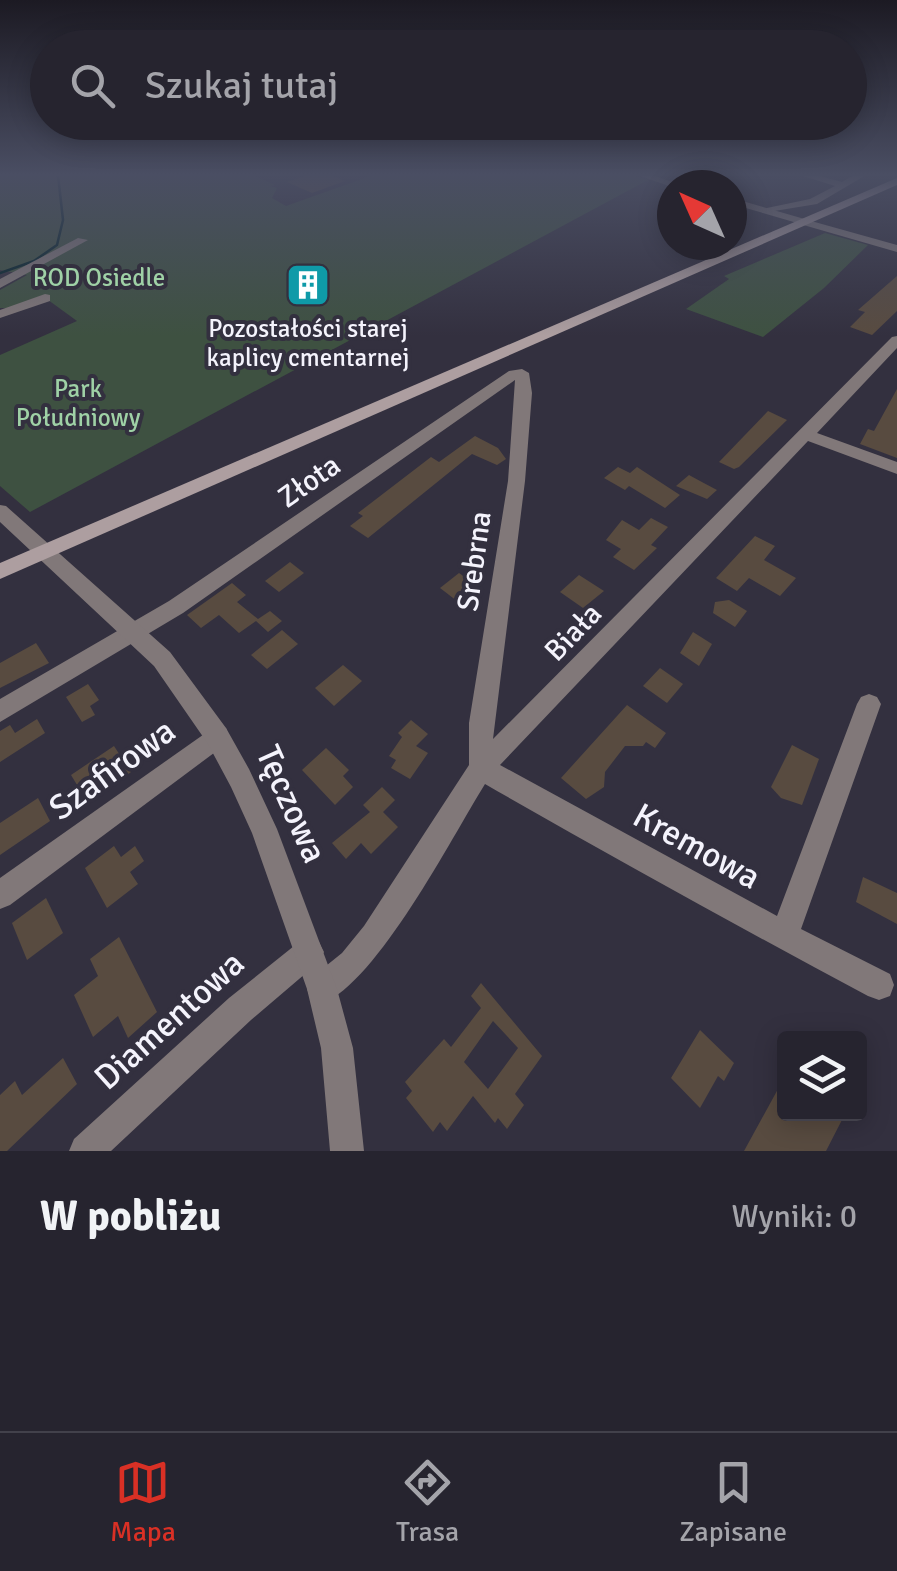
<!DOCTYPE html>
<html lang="pl">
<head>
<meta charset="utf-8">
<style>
  body { margin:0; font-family:Signika,sans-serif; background:#32303b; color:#f1f3f6 }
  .controls { position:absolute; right:30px; bottom:30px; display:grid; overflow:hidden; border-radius:10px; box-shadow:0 5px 25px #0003 }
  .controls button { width:90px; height:90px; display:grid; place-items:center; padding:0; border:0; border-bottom:2px solid #42414b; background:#26242f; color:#f1f3f6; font:50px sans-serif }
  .compass { position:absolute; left:657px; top:170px; width:90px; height:90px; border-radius:50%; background:#26242f; box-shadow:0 5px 25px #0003; rotate:315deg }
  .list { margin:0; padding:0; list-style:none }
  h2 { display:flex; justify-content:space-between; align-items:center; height:130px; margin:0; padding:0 40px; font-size:42px }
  h2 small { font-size:32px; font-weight:400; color:#a4a4aa }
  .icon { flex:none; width:55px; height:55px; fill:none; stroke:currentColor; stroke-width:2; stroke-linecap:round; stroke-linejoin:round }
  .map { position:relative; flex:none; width:897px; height:1151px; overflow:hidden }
  .search { position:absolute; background:#26242f; box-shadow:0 5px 25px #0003; left:30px; right:30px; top:30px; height:110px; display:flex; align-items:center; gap:25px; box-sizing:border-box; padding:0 35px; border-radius:55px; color:#a4a4aa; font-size:38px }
  .sheet { height:280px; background:#26242f }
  nav { display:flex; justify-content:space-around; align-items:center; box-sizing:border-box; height:140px; border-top:2px solid #42414b; background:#26242f; font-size:28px; color:#a4a4aa }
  nav a { display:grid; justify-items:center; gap:5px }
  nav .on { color:#d93025 }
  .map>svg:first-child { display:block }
  .green { fill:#3e5141 }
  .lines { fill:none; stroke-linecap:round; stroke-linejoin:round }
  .stream { stroke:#022229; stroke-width:2.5 }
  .building { fill:#584b40; fill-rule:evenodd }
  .minor { fill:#817879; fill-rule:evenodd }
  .tertiary { fill:#817879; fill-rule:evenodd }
  .secondary { fill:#ad9ea0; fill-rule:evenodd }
  .labels { text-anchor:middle; stroke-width:8; stroke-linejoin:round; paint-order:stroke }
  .far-park-label { font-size:25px; fill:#9fd1a6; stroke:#33303f }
  .far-poi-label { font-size:25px; fill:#f4f3fc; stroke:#33303f }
  .street-label { font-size:30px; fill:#f4f3fc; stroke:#33303f }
  .near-street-label { font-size:35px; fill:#f4f3fc; stroke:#33303f }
</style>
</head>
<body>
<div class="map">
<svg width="897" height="1151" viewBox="0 0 897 1151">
  <rect width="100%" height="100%" fill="#33303f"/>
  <!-- green -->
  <g class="green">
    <path d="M0 175H253L275 185 270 186 277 188 272 198 286 206 373 175H633L648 180 30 512 0 486V355L77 321 44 297 12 308H0V290L27 275 0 270Z"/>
    <path d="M825 233 868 245 824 288 763 337 686 309 729 279 724 276Z"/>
  </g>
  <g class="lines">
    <!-- stream -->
    <path class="stream" d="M0 273 34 261 57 245 63 220 58 175"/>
  </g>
  <!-- building -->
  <g class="building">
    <path d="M308 175H330L345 181 312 193 287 182Z"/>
    <path d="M897 276V311L872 335 850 327 865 312 858 310Z"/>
    <path d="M897 389V458L860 444 868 429 874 431Z"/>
    <path d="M768 411 787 420 739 467 734 469 719 462Z"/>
    <path d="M475 436 498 448 506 459 497 465 472 454 368 538 350 526 363 516 358 513 431 457 439 462Z"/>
    <path d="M618 467 630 473 637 467 680 495 665 508 629 486 625 490 604 478Z"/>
    <path d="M689 475 700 481 717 490 707 499 676 486Z"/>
    <path d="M651 518 668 527 651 545 657 548 634 570 613 557 621 549 606 540 622 520 639 530Z"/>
    <path d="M755 536 775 546 764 560 796 578 780 596 749 578 737 591 716 578Z"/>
    <path d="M290 562 304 573 279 592 265 581Z"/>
    <path d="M459 573 476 585 457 601 440 588Z"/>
    <path d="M579 575 604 591 583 608 560 592Z"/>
    <path d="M232 583 246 595 237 602 258 619 270 611 282 621 268 632 256 621 239 633 219 615 201 628 187 615Z"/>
    <path d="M729 600 747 611 735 627 713 613 715 602Z"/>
    <path d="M282 630 298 644 267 669 251 655Z"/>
    <path d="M693 632 712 644 699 666 680 653Z"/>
    <path d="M36 643 49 663 0 688V663Z"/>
    <path d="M343 665 362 681 334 706 315 688Z"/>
    <path d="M660 668 683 684 667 703 643 686Z"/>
    <path d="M88 684 99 700 90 706 95 715 82 722 66 697Z"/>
    <path d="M627 705 666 733 655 748 646 742 643 746H625L605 772 604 787 586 799 561 778Z"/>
    <path d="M37 719 45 733 0 762V731L10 725 15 733Z"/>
    <path d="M411 720 428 734 416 746 428 753 410 779 391 768 396 760 389 756 402 737 398 733Z"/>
    <path d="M792 745 819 759 802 805 781 798 771 787Z"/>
    <path d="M114 746 131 772 88 803 71 775Z"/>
    <path d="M326 748 349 770 343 776 353 787 335 805 302 770Z"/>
    <path d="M382 787 395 800 383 812 398 827 371 854 361 843 346 859 332 843 370 812 363 805Z"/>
    <path d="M38 798 50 821 0 855V823Z"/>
    <path d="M114 846 121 857 135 846 144 861 130 872 138 884 107 908 85 868Z"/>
    <path d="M863 877 897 893V924L856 902Z"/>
    <path d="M46 898 63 933 27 960 12 923Z"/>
    <path d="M119 937 157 1012 128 1038 118 1016 93 1037 74 995 98 976 90 959Z"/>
    <path d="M481 983 542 1056 515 1094 524 1105 507 1129 498 1118 495 1123 473 1096 447 1131 440 1122 433 1132 406 1098 412 1091 405 1082 444 1039 451 1047 481 1008 471 996ZM493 1021 518 1048 488 1089 464 1062Z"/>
    <path d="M700 1030 734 1063 724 1081 718 1076 700 1108 671 1078Z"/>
    <path d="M63 1058 77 1084 7 1151H0V1095L15 1081 22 1095Z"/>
    <path d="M784 1078V1114H845L826 1151H744Z"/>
  </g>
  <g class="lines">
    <!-- minor -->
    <g class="minor">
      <path d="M800 175H816L842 182 854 175H866L817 204 762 213V209L810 199 835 186Z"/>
      <path d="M804 219 897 245V252L800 224 799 222Z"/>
      <path d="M78 238 88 240 0 288V279Z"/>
      <path d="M45 294 50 295V301L0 318V310Z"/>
      <path d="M897 336V348L817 433 897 462V474L808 441 500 765 777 916 857 704 861 697 869 694 877 697 881 704 801 929 890 974 894 985 890 996 879 1000 868 996C739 927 612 857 485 784 451 839 378 981 322 1004L311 1000 307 989 311 978 342 953 364 926 469 765V723L508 481 515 380 183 613 0 722V699L169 601 509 371 522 369 529 373 532 393 525 481 493 739 892 337Z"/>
      <path d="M217 725 226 728 229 736 226 744 10 905 0 909V878Z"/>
      <path d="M309 937 319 942 324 952 319 962 251 1020 111 1151H69L74 1139 229 998 299 942Z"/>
    </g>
    <!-- tertiary -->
    <g class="tertiary">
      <path d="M637 175H652L681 185 672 187Z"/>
      <path d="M732 198 808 220 809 222 804 225 732 204Z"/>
      <path d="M0 505 6 506 170 652 226 728 249 769 277 829 337 989 353 1048 364 1151H330L321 1048 307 989 252 833 231 787 208 744 154 666 0 522Z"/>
    </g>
    <!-- secondary -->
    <path class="secondary" d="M897 178V185L0 579V563Z"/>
  </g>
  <!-- sky -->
  <linearGradient id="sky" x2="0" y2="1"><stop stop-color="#1c1a23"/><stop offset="0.52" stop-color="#4a4e63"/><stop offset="1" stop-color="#4a4e63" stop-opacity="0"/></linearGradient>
  <rect width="897" height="336" fill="url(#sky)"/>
  <!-- icons -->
  <defs>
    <symbol id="building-square" viewBox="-11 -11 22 22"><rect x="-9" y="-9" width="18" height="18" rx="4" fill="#0f9aa8" stroke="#33303f"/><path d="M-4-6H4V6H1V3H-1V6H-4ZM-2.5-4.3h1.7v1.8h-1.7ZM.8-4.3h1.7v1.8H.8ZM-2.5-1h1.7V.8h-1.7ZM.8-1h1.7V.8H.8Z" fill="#fff"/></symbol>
  </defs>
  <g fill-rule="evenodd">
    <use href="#building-square" x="283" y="260" width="50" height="50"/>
  </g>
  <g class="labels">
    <!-- far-park labels -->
    <g class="far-park-label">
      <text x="99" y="286">ROD Osiedle</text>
      <text x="78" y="397">Park<tspan x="78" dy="29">Południowy</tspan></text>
    </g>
    <!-- far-poi labels -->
    <g class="far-poi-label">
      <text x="308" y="337">Pozostałości starej<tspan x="308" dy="29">kaplicy cmentarnej</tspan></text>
    </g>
    <!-- street labels -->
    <g class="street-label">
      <text transform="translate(309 481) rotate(-35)" y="10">Złota</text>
      <text transform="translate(474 561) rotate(-82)" y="10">Srebrna</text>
      <text transform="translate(573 632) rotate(-46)" y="10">Biała</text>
    </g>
    <!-- near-street labels -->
    <g class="near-street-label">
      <text transform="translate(112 769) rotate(-36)" y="12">Szafirowa</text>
      <text transform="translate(292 804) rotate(66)" y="12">Tęczowa</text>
      <text transform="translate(697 846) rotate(29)" y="12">Kremowa</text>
      <text transform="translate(169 1020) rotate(-42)" y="12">Diamentowa</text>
    </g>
  </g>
</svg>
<div class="controls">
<button><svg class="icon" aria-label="layers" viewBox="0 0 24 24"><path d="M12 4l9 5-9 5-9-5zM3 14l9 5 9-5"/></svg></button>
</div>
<svg class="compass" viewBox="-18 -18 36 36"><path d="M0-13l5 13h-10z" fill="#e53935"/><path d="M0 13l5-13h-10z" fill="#a4a4aa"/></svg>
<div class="search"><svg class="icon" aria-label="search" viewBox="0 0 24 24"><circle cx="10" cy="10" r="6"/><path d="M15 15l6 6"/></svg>Szukaj tutaj</div>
</div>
<section class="sheet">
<h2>W pobliżu<small>Wyniki: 0</small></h2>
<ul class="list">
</ul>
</section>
<nav>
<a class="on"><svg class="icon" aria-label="map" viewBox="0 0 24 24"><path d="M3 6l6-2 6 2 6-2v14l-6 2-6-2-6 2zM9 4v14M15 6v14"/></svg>Mapa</a>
<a><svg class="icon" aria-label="directions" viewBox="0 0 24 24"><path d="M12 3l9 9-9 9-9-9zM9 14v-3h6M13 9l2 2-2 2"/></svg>Trasa</a>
<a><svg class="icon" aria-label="saved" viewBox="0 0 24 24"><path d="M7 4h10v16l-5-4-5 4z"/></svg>Zapisane</a>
</nav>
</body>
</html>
